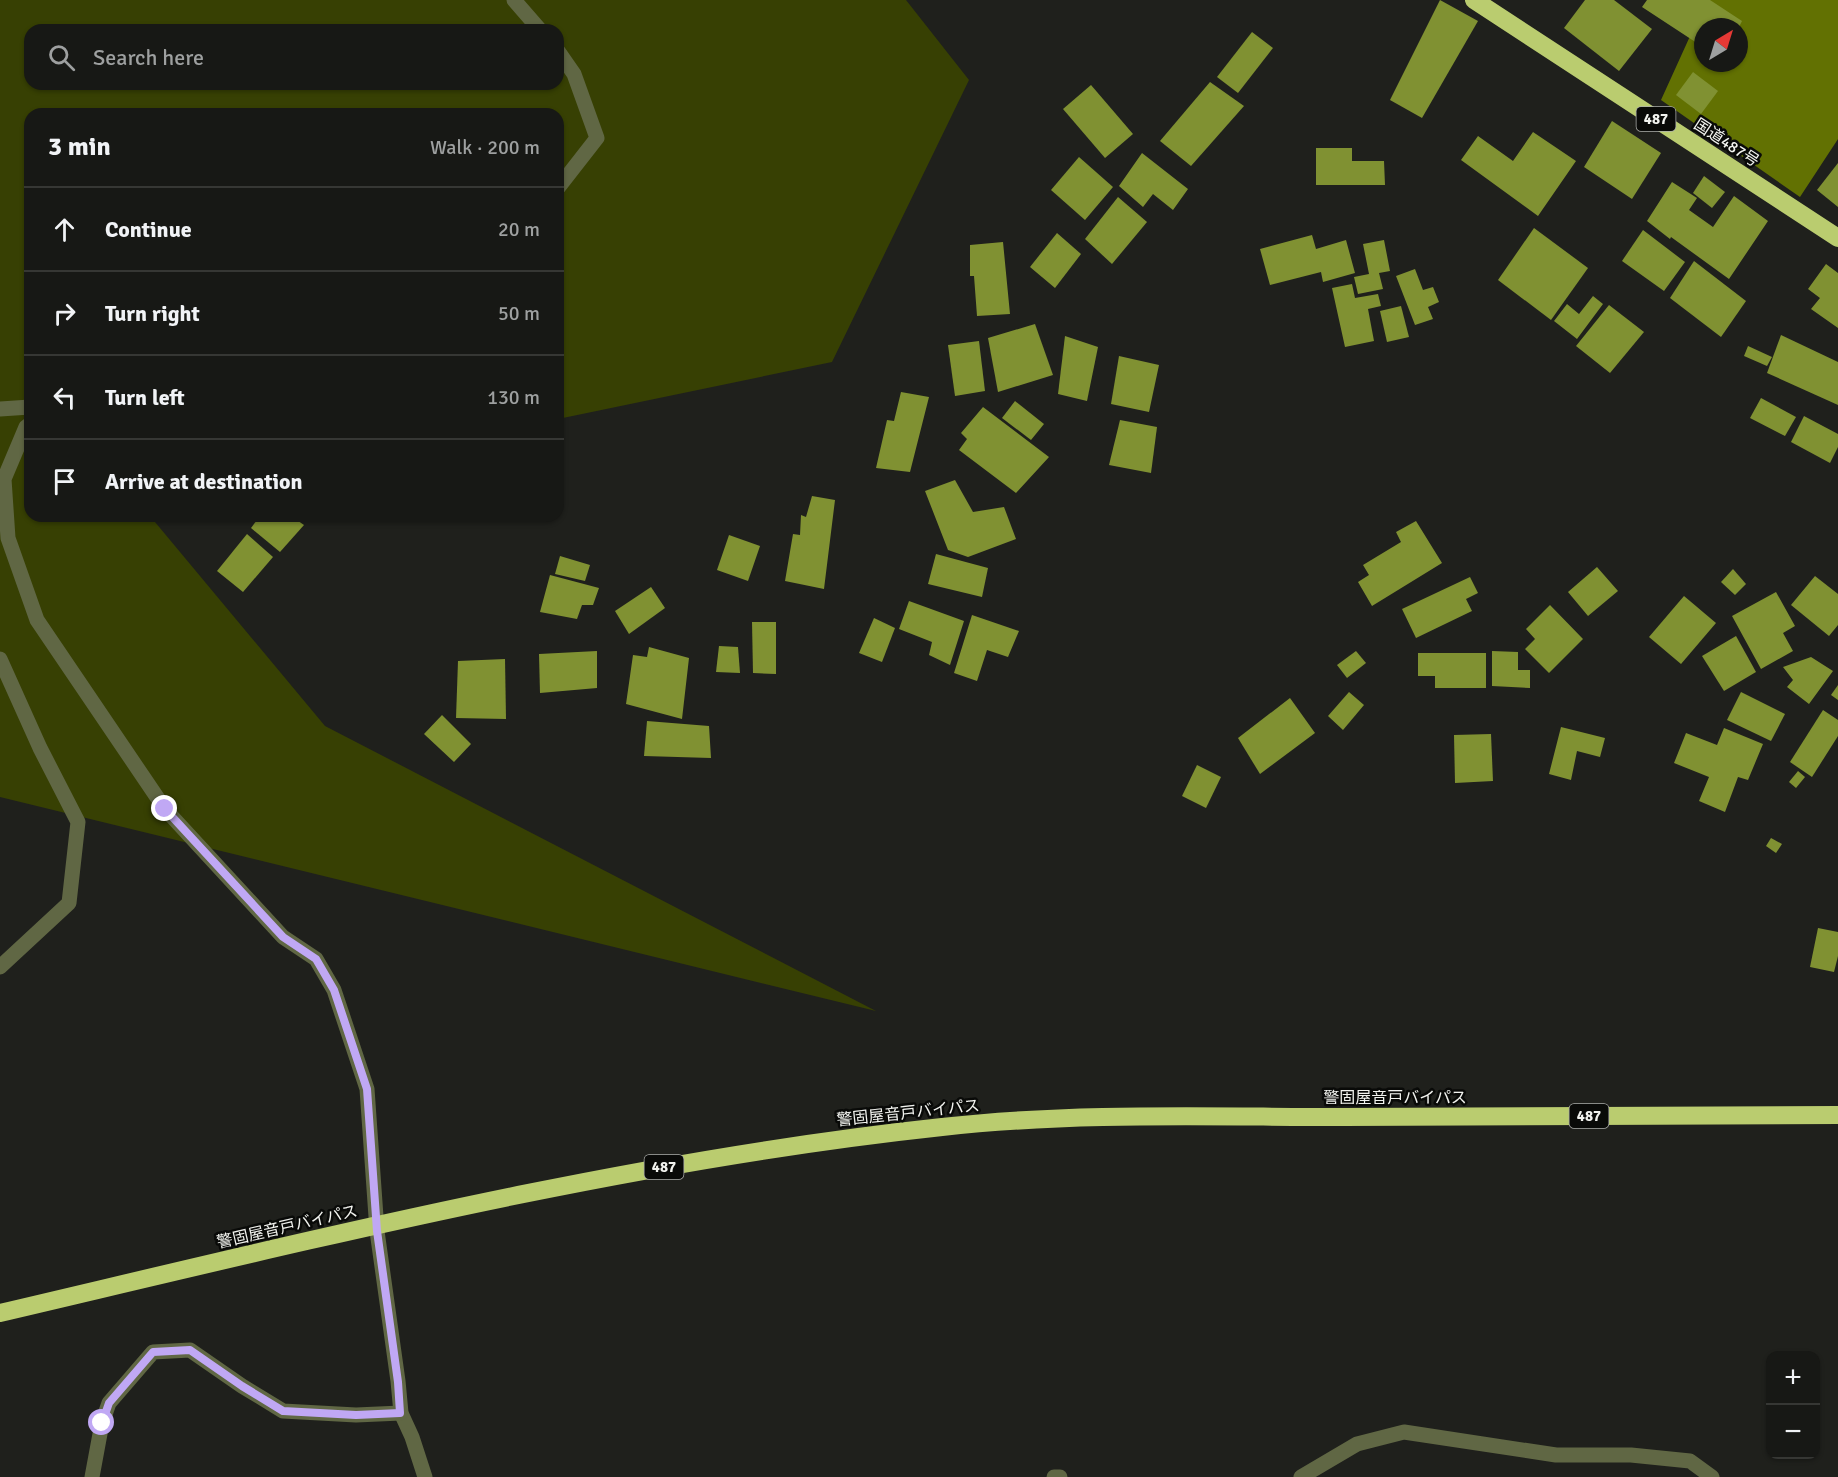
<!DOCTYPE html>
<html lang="en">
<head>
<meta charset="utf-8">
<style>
  body { margin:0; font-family:Signika,"Noto Sans JP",sans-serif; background:#20211e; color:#f1f3f6 }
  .controls { position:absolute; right:18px; bottom:18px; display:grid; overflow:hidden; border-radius:12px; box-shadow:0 2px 4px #0004 }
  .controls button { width:54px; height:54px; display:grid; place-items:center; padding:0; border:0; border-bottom:2px solid #363734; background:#171815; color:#f1f3f6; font:30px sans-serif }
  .compass { position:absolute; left:1694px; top:18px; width:54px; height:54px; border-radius:50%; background:#171815; box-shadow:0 2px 4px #0004; rotate:38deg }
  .stop { position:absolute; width:18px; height:18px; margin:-14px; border:4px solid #c0a8f4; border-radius:50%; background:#fff }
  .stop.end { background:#c0a8f4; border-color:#fff; box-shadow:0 2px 6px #0008 }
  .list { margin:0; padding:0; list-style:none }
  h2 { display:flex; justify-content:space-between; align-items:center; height:78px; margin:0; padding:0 24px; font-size:26px }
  h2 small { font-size:20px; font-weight:400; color:#9ea0a0 }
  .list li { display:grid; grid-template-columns:39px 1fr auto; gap:18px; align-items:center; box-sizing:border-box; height:84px; padding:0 24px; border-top:2px solid #363734 }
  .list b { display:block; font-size:22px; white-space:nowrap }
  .list em { font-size:20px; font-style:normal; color:#9ea0a0 }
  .icon { flex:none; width:33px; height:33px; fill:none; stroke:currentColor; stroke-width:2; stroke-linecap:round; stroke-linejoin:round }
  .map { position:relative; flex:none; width:1838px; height:1477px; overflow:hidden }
  .search { position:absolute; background:#171815; box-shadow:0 2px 4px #0004; left:24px; top:24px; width:540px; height:66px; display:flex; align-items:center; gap:15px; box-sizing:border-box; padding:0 21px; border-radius:18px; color:#9ea0a0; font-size:22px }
  .panel { position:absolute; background:#171815; box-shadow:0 2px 4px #0004; left:24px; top:108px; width:540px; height:414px; border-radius:18px }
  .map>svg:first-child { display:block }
  .green { fill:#374003; fill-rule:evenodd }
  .water { fill:#627102; fill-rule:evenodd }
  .building { fill:#809132 }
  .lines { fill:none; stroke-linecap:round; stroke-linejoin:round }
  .minor { stroke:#606744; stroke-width:15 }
  .highway { stroke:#bacc6f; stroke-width:18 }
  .route { stroke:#c0a8f4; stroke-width:8 }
  .labels { text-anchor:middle; stroke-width:5; stroke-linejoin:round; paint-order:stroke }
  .shield { fill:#090a08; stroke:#acadaa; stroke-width:1.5 }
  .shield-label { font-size:15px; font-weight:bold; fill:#f2f3ef }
  .street-label { font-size:16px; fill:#f2f3ef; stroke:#090a08 }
</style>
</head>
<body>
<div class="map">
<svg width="1838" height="1477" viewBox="0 0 1838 1477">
  <rect width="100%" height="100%" fill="#1f201c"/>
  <!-- green -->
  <path class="green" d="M0 0H906L969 80 832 362 558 419V114H30V516H150L325 726 876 1011 0 797ZM30 30H558V84H30Z"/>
  <!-- water -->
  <path class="water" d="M1686 0H1838V139L1800 197 1661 100 1701 12ZM1703 27H1739V63H1703Z"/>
  <!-- building -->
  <g class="building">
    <path d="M1440 0 1478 21 1422 118 1390 100Z"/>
    <path d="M1585 0H1614L1652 29 1619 71 1564 28Z"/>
    <path d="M1647 0H1710L1742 21 1739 27H1703V47L1642 7Z"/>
    <path d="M1252 32 1273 48 1238 93 1217 77Z"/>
    <path d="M1693 72 1718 91 1701 114 1676 95Z"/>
    <path d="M1210 82 1244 106 1191 166 1160 141Z"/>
    <path d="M1091 85 1133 134 1105 158 1063 109Z"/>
    <path d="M1612 121 1661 153 1632 199 1584 167Z"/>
    <path d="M1533 132 1576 161 1538 216 1461 160 1478 136 1513 161Z"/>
    <path d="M1316 148H1352V161H1384L1385 185H1316Z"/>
    <path d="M1142 153 1188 189 1173 210 1153 194 1143 207 1119 186Z"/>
    <path d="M1079 157 1113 187 1085 220 1051 190Z"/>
    <path d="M1838 163V207L1817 190Z"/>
    <path d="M1704 176 1725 192 1712 208 1693 193Z"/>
    <path d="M1672 182 1697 198 1689 210 1713 227 1734 196 1768 221 1729 279 1671 237 1670 239 1647 221Z"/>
    <path d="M1118 197 1147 222 1112 264 1085 239Z"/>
    <path d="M1534 228 1588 268 1551 320 1498 280Z"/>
    <path d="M1643 230 1685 262 1664 291 1622 261Z"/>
    <path d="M1057 233 1081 254 1055 288 1030 267Z"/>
    <path d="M1312 235 1316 249 1346 240 1355 273 1323 282 1321 272 1270 285 1260 249Z"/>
    <path d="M1384 240 1390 271 1379 273 1383 289 1358 294 1354 277 1369 274 1363 244Z"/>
    <path d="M1003 242 1010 314 977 316 974 276H970V245Z"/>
    <path d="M1694 261 1746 301 1721 337 1670 298Z"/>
    <path d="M1826 264 1838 273V328L1811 309 1820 298 1808 289Z"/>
    <path d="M1415 269 1423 290 1433 287 1439 302 1428 307 1433 319 1415 325 1396 276Z"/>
    <path d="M1352 284 1355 298 1378 294 1381 306 1368 309 1374 341 1345 347 1332 288Z"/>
    <path d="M1593 296 1603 304 1577 339 1554 321 1567 304 1579 314Z"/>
    <path d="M1609 305 1644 332 1610 373 1576 346Z"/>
    <path d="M1401 306 1409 337 1387 342 1380 311Z"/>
    <path d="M1035 324 1053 375 998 392 988 338Z"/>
    <path d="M1781 335 1838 362V405L1767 373Z"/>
    <path d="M1065 336 1098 347 1087 401 1058 394Z"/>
    <path d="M979 341 985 391 955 396 948 345Z"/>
    <path d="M1748 346 1772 357 1767 366 1744 356Z"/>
    <path d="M1119 356 1159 365 1149 412 1111 404Z"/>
    <path d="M901 392 929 397 910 472 876 468 887 420 894 421Z"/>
    <path d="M1761 398 1796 417 1785 436 1750 418Z"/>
    <path d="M1015 401 1044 424 1031 440 1002 418Z"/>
    <path d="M983 407 1049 457 1016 493 959 450 967 439 961 433Z"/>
    <path d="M1804 416 1838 434V447L1830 463 1791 442Z"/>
    <path d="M1120 420 1157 427 1151 473 1109 465Z"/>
    <path d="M955 480 973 512 1004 507 1016 539 968 557 948 550 925 491Z"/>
    <path d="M812 496 835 500 824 589 785 581 793 534 800 535 801 515 806 517Z"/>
    <path d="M260 516H291L304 525 280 552 251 528Z"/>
    <path d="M1416 521 1442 563 1372 606 1358 582 1369 575 1363 565 1401 542 1396 532Z"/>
    <path d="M247 534 273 557 243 592 217 571Z"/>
    <path d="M729 535 760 546 748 581 717 570Z"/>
    <path d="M936 554 988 568 982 597 928 584Z"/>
    <path d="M560 556 590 565 585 581 555 574Z"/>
    <path d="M1597 567 1618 591 1588 616 1568 592Z"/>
    <path d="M1733 569 1746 584 1735 595 1721 582Z"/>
    <path d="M550 575 599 588 593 605H582L577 619 540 612Z"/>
    <path d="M1815 576 1838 594V625L1829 636 1791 605Z"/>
    <path d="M1470 577 1478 593 1466 599 1472 611 1416 638 1402 609Z"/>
    <path d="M651 587 665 608 629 634 615 611Z"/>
    <path d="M1776 592 1795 626 1783 633 1793 651 1761 669 1732 616Z"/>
    <path d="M1684 596 1716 623 1681 664 1649 637Z"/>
    <path d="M909 601 964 621 950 665 929 655 932 642 899 629Z"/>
    <path d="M1550 605 1583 639 1549 673 1525 649 1535 639 1526 629Z"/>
    <path d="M972 615 1019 631 1008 657 987 650 977 681 954 673Z"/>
    <path d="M874 618 895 628 882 662 859 653Z"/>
    <path d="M752 622H776V674L753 673Z"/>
    <path d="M1736 636 1756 672 1724 691 1702 656Z"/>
    <path d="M719 646 738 647 740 673 716 672Z"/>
    <path d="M649 647 689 658 682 719 626 704 633 655 647 657Z"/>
    <path d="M597 651V688L540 693 539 654Z"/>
    <path d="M1356 651 1366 663 1347 678 1337 665Z"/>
    <path d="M1492 651 1518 652V670H1530V688L1492 686Z"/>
    <path d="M1418 653H1486V688H1435V676H1418Z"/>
    <path d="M1811 657 1833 671 1809 704 1787 687 1793 680 1783 667Z"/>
    <path d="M505 659 506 719 456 718 458 661Z"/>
    <path d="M1838 685V700L1831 695Z"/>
    <path d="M1349 692 1364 705 1343 730 1328 716Z"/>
    <path d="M1741 692 1785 714 1771 741 1727 720Z"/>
    <path d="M1290 698 1315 733 1260 774 1238 738Z"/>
    <path d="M1823 710 1838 720V736L1812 777 1790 762Z"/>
    <path d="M442 715 471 744 454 762 424 734Z"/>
    <path d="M647 721 709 726 711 758 644 756Z"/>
    <path d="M1561 727 1605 738 1600 757 1577 751 1571 780 1549 774Z"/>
    <path d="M1724 728 1763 744 1748 780 1738 777 1725 812 1699 801 1709 777 1674 763 1686 733 1717 745Z"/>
    <path d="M1491 734 1493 781 1455 783 1454 735Z"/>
    <path d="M1197 765 1221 777 1206 808 1182 796Z"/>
    <path d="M1798 771 1805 777 1796 788 1789 782Z"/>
    <path d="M1771 838 1782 844 1776 853 1766 846Z"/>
    <path d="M1818 928 1838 932V956L1834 972 1810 967Z"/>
  </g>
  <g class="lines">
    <!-- minor -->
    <g class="minor">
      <path d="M514 0 540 30"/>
      <path d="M558 51 574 74 597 138 558 188"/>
      <path d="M0 409 30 407"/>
      <path d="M30 424 26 427 4 479 8 538 37 620 165 809 283 937 316 959 334 990 367 1089 377 1231 398 1381 401 1413 412 1437 425 1477"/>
      <path d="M0 659 40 748 78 822 69 903 0 967"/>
      <path d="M92 1477 102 1423 109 1403 153 1352 190 1350 242 1386 283 1411 356 1415 401 1413"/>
      <path d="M1054 1477H1060"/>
      <path d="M1301 1477 1357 1444 1404 1432 1556 1455H1631L1690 1461 1712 1477"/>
    </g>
    <!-- highway -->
    <g class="highway">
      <path d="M1474 0 1838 238"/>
      <path d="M0 1313C311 1240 624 1161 942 1127 1076 1112 1210 1117 1343 1117 1508 1117 1673 1115 1838 1115"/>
    </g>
  </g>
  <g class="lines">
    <!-- route -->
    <path class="route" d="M102 1423 109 1403 153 1352 190 1350 242 1386 283 1411 356 1415 400 1413 398 1382 377 1231 367 1089 334 990 316 959 283 937 165 809"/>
  </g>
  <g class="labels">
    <!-- shield labels -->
    <g class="shield">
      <rect x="1636.5" y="107" width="39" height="24" rx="4.5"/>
      <rect x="1569.5" y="1104" width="39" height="24" rx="4.5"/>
      <rect x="644.5" y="1155" width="39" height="24" rx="4.5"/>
    </g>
    <g class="shield-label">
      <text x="1656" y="124">487</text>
      <text x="1589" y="1121">487</text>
      <text x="664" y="1172">487</text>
    </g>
    <!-- street labels -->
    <g class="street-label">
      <text transform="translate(1727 142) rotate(33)" y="6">国道487号</text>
      <text x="1395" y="1103">警固屋音戸バイパス</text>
      <text transform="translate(908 1112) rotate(-6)" y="6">警固屋音戸バイパス</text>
      <text transform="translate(287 1226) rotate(-13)" y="6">警固屋音戸バイパス</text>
    </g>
  </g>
</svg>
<div class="controls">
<button>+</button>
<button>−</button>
</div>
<svg class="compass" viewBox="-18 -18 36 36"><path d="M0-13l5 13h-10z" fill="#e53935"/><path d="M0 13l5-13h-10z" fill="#9ea0a0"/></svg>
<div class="stop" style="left:102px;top:1423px"></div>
<div class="stop end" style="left:165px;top:809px"></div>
<div class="search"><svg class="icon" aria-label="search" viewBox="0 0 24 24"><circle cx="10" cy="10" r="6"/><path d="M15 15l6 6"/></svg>Search here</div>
<section class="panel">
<h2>3 min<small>Walk · 200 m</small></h2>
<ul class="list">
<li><svg class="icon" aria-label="ahead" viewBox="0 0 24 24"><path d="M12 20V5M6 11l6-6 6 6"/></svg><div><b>Continue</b></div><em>20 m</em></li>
<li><svg class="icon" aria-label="right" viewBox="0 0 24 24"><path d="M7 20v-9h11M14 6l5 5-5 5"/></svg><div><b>Turn right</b></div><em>50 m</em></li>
<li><svg class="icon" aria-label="left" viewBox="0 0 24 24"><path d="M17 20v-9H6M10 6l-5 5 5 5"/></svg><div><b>Turn left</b></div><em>130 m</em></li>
<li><svg class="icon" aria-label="arrive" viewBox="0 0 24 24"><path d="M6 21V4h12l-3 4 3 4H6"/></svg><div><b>Arrive at destination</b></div></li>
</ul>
</section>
</div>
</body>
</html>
